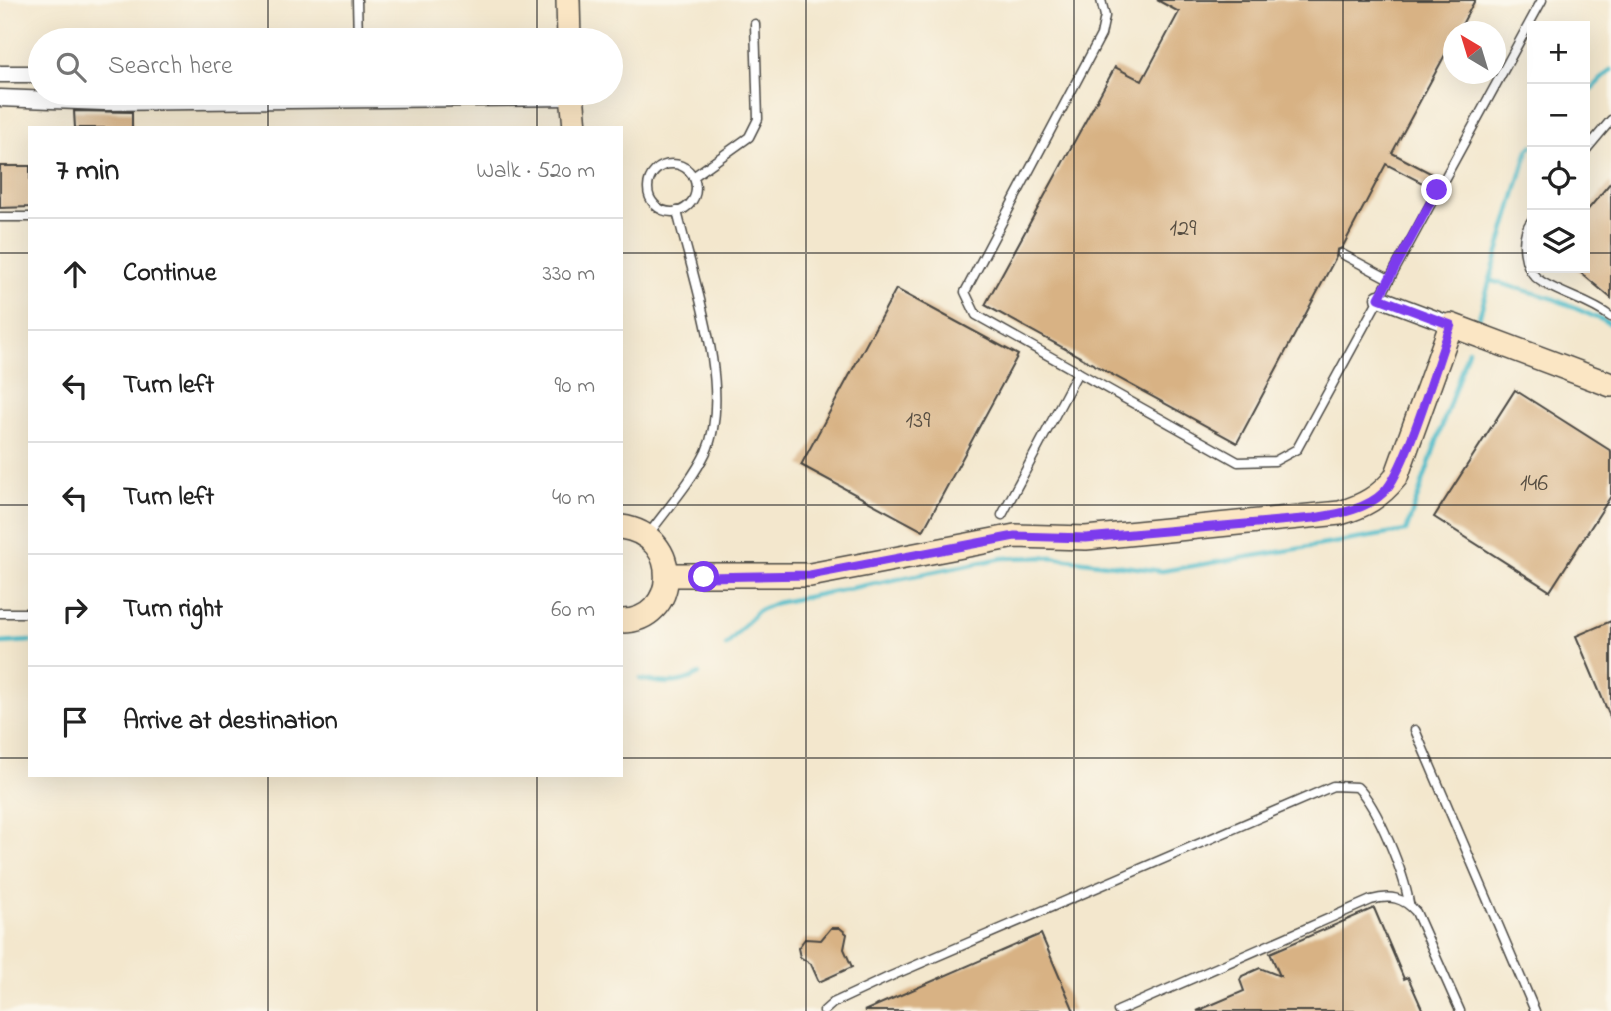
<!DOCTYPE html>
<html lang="en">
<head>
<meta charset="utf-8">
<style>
  body { margin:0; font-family:"Indie Flower",sans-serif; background:#f2f2f2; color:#222 }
  .controls { position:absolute; right:21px; top:21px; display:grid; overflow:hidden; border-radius:0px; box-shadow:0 7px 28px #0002 }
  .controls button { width:63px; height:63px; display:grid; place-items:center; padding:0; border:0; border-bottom:2px solid #e0e0e0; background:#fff; color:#222; font:35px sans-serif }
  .compass { position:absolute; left:1443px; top:21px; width:63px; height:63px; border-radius:50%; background:#fff; box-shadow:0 7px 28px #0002; rotate:322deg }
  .stop { position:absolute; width:21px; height:21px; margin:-16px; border:5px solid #7c3aed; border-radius:50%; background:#fff }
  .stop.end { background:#7c3aed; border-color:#fff; box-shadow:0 2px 7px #0008 }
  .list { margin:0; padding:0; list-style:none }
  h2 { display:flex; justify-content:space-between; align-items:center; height:91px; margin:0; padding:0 28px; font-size:30px }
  h2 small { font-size:23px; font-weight:400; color:#767676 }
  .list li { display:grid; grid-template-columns:46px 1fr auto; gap:21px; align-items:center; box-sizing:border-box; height:112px; padding:0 28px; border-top:2px solid #e0e0e0 }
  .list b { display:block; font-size:26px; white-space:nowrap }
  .list em { font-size:23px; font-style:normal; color:#767676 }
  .icon { flex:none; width:38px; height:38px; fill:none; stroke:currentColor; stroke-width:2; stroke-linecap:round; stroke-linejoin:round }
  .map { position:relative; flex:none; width:1611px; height:1011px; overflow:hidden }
  .search { position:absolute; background:#fff; box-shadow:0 7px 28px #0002; left:28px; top:28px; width:595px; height:77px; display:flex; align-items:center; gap:18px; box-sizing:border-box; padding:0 24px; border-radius:38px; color:#767676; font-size:26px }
  .panel { position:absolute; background:#fff; box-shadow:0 7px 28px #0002; left:28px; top:126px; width:595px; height:651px; border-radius:0px }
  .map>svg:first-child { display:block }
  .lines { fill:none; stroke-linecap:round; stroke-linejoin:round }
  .stream { stroke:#4fbcc9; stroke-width:4.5 }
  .building { fill:#d8b284 }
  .lane-casing { stroke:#494743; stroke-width:11 }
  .street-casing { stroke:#494743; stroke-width:19 }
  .secondary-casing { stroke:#494743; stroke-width:26 }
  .lane { stroke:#fff; stroke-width:8 }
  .street { stroke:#fff; stroke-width:16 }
  .secondary { stroke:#fbe6c4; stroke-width:23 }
  .route { stroke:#7c3aed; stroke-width:9 }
  .grid { fill:none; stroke:#2b2b2b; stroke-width:2; stroke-opacity:0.55 }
  .labels { text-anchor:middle; stroke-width:5; stroke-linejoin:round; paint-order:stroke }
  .number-label { font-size:24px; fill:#564d41 }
</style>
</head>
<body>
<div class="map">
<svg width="1611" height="1011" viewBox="0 0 1611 1011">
  <rect width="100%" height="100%" fill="#fbf7ec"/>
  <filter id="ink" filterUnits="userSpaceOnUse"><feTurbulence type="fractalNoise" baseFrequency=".0143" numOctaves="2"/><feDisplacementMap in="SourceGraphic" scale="14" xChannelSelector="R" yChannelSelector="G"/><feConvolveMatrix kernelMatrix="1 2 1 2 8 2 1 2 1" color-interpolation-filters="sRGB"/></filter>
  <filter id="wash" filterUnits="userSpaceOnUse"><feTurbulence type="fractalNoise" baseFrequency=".00686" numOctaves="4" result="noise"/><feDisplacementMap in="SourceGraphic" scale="28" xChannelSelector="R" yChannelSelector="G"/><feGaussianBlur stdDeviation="1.57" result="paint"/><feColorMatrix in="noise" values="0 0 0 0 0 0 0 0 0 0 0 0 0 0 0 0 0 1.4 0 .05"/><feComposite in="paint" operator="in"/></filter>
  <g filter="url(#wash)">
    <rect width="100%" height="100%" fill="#f3e7cd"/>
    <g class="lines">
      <!-- stream -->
      <g class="stream">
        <path d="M1585 95 1611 70"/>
        <path d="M1492 281 1552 298 1611 324"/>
        <path d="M1478 321 1528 150 1532 146"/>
        <path d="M0 643 30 641"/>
        <path d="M726 646 757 611 776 603 1003 558 1052 557 1162 571 1406 531 1468 350"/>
        <path d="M640 679C664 684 677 686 699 674"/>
      </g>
    </g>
    <g id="blocks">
      <!-- building -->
      <g class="building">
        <path d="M1157 0H1475L1458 32H1453V40L1392 153 1436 176 1430 187 1386 164 1342 248 1337 250 1336 257 1237 443 985 305 1115 67 1142 81 1179 12Z"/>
        <path d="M74 111 132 112V128H75Z"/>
        <path d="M0 166H30V207L0 208Z"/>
        <path d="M1611 182V298L1575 268H1585V213Z"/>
        <path d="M896 289 1018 355 923 531 801 465Z"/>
        <path d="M1515 390 1611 451V496L1550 591 1434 517Z"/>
        <path d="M1611 621V719L1576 636Z"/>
        <path d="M1374 908 1404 979 1408 977 1423 1011H1197L1244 991 1240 980 1242 976 1260 968 1280 976 1270 953Z"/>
        <path d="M831 928H840L847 934 844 949 852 967 819 982 811 964 800 957 798 948 805 939 821 940Z"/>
        <path d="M1041 934 1074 1011H864Z"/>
      </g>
    </g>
  </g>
  <g filter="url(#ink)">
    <use href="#blocks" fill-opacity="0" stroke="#494743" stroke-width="2"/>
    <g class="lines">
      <defs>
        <g id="lane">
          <path d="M357 0 358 40"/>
          <path d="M1101 0 1105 16 1101 35 965 292 976 315 1238 462 1275 461 1297 449 1542 0"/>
          <path d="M1585 151 1611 120"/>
          <circle cx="672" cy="188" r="24"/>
          <path d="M693 177 749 137 758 119 755 24"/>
          <path d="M0 217H30"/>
          <path d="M1532 220C1519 237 1522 270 1542 282 1565 296 1590 301 1611 317"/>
          <path d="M1342 254 1389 279"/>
          <path d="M1002 515 1078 372"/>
          <path d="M648 535C667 509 692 481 706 452 734 390 692 276 677 211"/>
          <path d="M0 613H30"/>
          <path d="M1415 730 1535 1011"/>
          <path d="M824 1011 833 1003 891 976 1333 786 1357 787C1378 807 1404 874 1409 903"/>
          <path d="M1118 1011 1371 900C1390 895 1403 897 1416 912L1460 1011"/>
        </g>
        <g id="street">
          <path d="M0 74H40"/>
          <path d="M0 98 104 102 572 97"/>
          <path d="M1379 298 1451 325"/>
        </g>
        <g id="secondary">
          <path d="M568 0 569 40"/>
          <path d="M572 93 575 128"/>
          <path d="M621 527C684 535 679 622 621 621"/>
          <path d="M667 575H810L1015 536 1086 538 1340 513C1364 506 1380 497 1396 477L1451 325 1611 385"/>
        </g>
      </defs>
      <!-- lane casing -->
      <use href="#lane" class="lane-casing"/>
      <!-- street casing -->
      <use href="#street" class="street-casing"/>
      <!-- secondary casing -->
      <use href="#secondary" class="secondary-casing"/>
      <!-- lane -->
      <use href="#lane" class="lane"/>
      <!-- street -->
      <use href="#street" class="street"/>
      <!-- secondary -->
      <use href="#secondary" class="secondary"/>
    </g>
  </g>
  <g class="lines" filter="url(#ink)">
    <!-- route -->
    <path class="route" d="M704 577 810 575 1015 536 1086 538 1314 518C1338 514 1366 510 1384 492 1406 471 1438 359 1451 325L1379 298 1437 190"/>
  </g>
  <!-- grid -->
  <path class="grid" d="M268 0V40M537 0V40M806 0V1011M1074 0V1011M1343 0V1011M268 93V128M537 93V128M0 253H30M621 253H1532M1585 253H1611M0 505H30M621 505H1611M0 758H30M621 758H1611M268 775V1011M537 775V1011"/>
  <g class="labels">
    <!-- number labels -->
    <g class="number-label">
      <text x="1183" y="235">129</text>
      <text x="918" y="427">139</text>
      <text x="1534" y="490">146</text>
    </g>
  </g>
</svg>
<div class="controls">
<button>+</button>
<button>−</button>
<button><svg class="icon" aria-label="locate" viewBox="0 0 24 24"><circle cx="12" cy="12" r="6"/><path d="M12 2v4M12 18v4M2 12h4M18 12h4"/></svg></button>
<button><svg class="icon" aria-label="layers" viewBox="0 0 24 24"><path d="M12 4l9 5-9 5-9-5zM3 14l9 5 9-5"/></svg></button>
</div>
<svg class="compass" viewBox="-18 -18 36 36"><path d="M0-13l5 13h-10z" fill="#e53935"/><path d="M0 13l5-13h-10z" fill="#767676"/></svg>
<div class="stop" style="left:704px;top:577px"></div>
<div class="stop end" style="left:1437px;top:190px"></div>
<div class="search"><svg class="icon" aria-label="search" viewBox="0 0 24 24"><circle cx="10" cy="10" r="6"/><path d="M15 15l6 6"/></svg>Search here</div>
<section class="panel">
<h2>7 min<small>Walk · 520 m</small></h2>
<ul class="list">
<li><svg class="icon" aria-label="ahead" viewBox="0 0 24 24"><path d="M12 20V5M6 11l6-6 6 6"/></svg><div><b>Continue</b></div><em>330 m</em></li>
<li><svg class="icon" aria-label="left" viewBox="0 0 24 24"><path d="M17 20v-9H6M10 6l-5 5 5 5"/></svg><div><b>Turn left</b></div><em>90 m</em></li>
<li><svg class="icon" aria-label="left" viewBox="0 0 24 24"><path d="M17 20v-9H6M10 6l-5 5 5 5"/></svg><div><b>Turn left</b></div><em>40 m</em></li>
<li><svg class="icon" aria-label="right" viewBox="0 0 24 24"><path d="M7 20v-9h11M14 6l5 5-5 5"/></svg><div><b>Turn right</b></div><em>60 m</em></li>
<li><svg class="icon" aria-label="arrive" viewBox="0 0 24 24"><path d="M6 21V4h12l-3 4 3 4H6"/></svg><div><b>Arrive at destination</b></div></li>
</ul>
</section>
</div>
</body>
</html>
